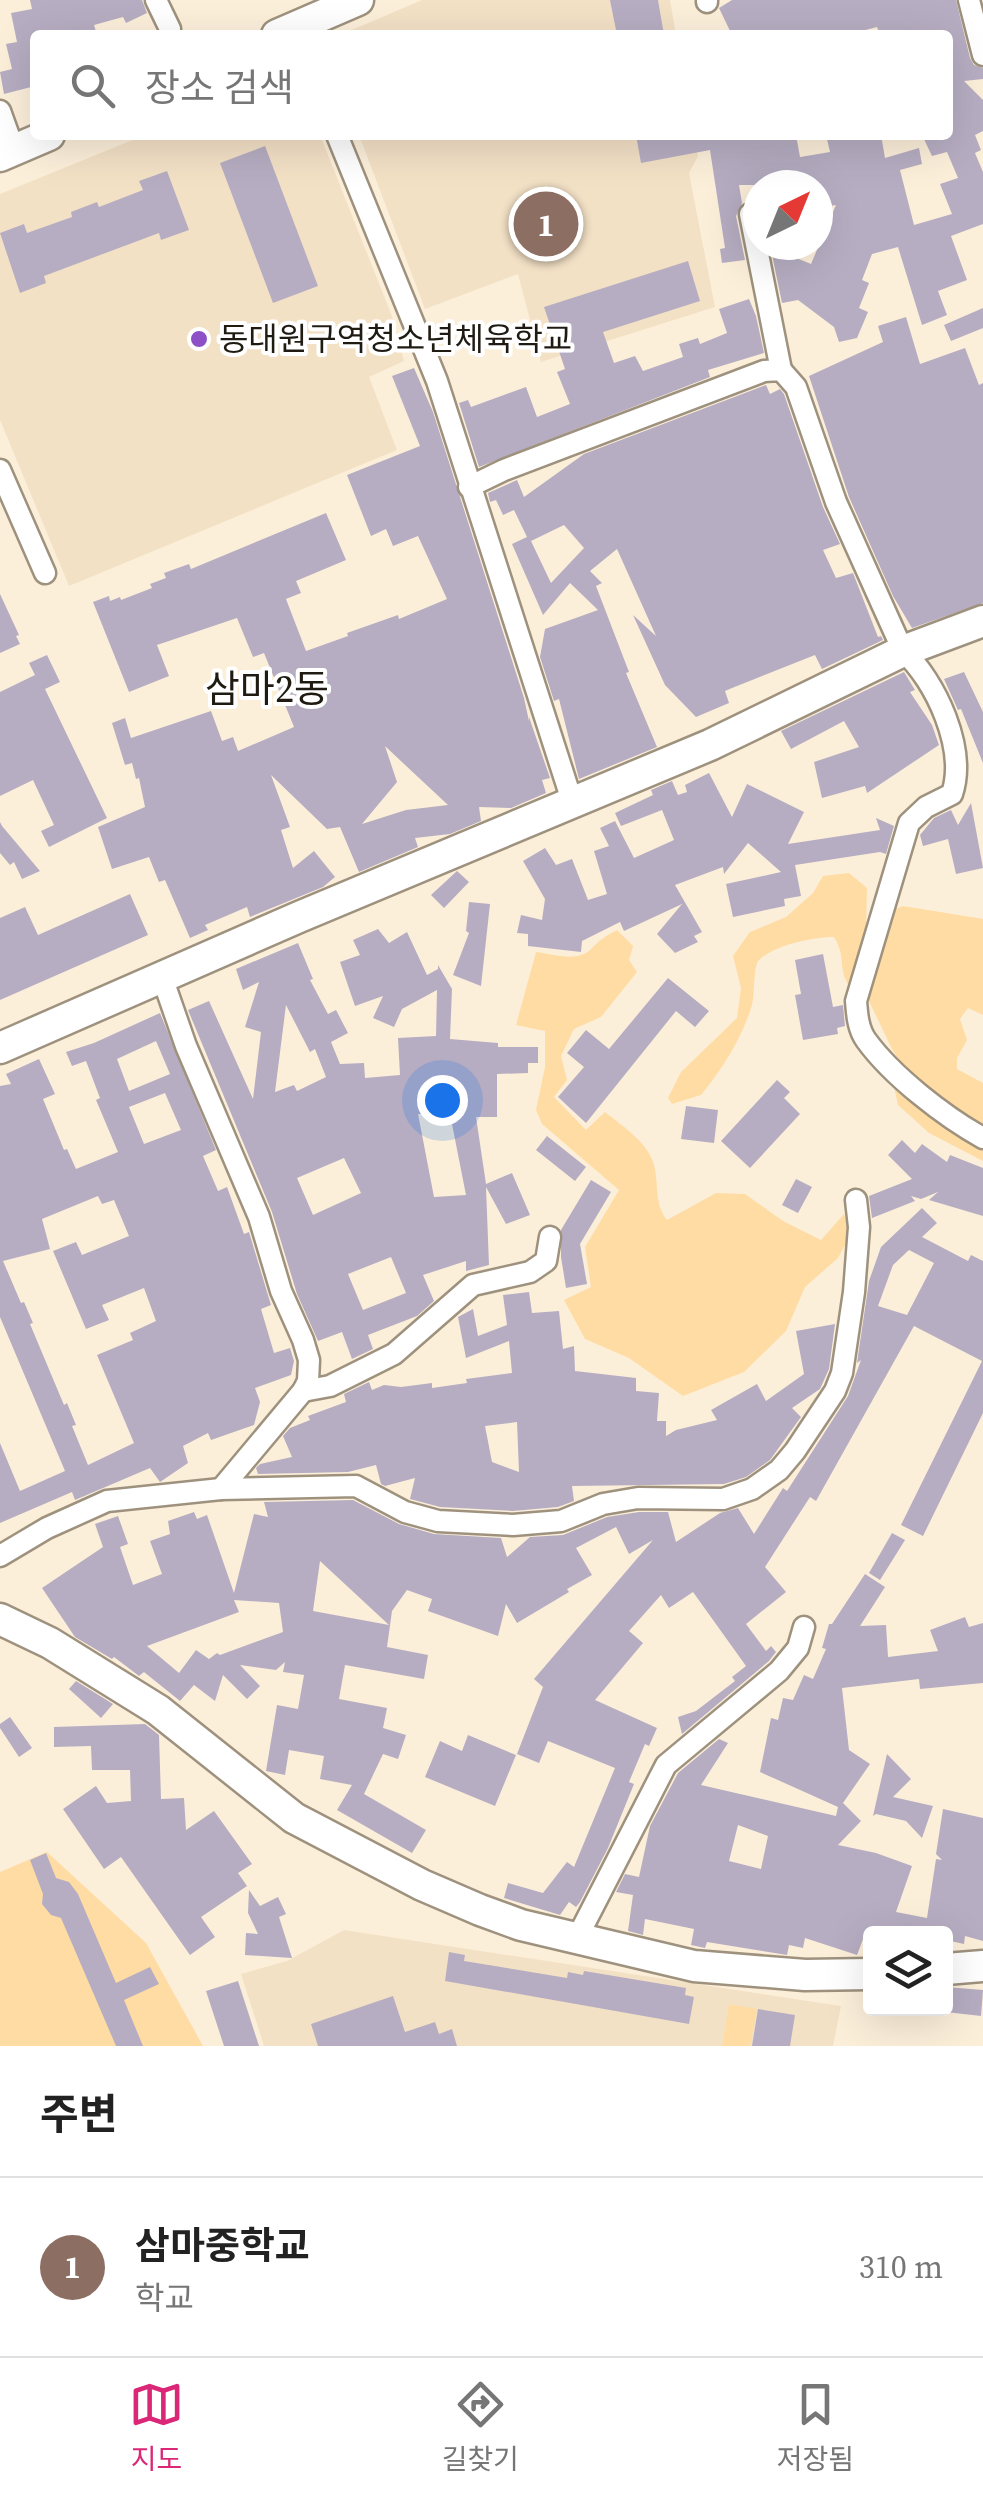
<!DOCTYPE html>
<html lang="ko">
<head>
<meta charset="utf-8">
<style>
  body { margin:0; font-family:"Source Serif 4","Noto Sans KR",serif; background:#f2f2f2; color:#222 }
  .controls { position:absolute; right:30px; bottom:30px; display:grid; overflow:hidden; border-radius:10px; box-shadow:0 10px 40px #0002 }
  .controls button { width:90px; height:90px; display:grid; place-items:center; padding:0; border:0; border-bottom:2px solid #e0e0e0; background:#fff; color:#222; font:50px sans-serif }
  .compass { position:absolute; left:743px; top:170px; width:90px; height:90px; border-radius:50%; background:#fff; box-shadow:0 10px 40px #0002; rotate:43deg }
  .you { position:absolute; left:442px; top:1100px; width:35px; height:35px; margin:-25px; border:8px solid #fff; border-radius:50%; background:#1a73e8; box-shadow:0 0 0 15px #1a73e833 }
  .badge { display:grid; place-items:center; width:65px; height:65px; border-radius:50%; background:#db2777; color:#fff; font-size:32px; font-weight:700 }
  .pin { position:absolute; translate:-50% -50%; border:5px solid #fff; box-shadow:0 2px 10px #0006 }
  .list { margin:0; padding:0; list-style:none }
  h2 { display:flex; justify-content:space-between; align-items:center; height:130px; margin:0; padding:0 40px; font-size:42px }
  h2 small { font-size:32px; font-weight:400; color:#767676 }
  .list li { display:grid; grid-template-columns:65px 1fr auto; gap:30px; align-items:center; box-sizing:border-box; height:180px; padding:0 40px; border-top:2px solid #e0e0e0 }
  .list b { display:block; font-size:38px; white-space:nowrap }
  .list p { margin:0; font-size:32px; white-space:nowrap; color:#767676 }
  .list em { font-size:32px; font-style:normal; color:#767676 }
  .icon { flex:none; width:55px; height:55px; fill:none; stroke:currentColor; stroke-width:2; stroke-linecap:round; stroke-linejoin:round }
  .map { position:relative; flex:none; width:983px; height:2046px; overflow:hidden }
  .search { position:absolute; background:#fff; box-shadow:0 10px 40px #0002; left:30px; right:30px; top:30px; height:110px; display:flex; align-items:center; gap:25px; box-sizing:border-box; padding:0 35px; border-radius:10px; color:#767676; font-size:38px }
  .sheet { height:310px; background:#fff }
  nav { display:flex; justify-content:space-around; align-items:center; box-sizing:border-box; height:140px; border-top:2px solid #e0e0e0; background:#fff; font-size:28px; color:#767676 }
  nav a { display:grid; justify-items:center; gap:5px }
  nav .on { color:#db2777 }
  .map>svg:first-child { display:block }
  .built { fill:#f3e1c6 }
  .green { fill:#ffdca4 }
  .building { fill:#b6adc2; fill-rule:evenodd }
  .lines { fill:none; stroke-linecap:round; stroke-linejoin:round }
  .street-casing { stroke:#9e927e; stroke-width:25 }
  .secondary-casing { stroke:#9e927e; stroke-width:35 }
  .street { stroke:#fff; stroke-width:20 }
  .secondary { stroke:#fff; stroke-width:30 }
  .poi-dot { fill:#8d50c6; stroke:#fff; stroke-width:4 }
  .labels { text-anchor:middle; stroke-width:8; stroke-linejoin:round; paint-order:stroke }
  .poi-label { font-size:32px; fill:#1f1b13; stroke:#fff; text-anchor:start }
  .quarter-label { font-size:38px; fill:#1f1b13; stroke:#fff }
</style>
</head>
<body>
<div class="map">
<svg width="983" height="2046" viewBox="0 0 983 2046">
  <rect width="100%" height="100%" fill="#fcefda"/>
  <!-- built -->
  <g class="built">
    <path d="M422 0H670L676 35H340Z"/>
    <path d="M145 135H320L392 316 404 361 369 377 397 450 69 586 0 420V194Z"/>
    <path d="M359 135H694L698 156 689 173 715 307 541 362 518 274 425 309Z"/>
    <path d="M344 1930 841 2006 833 2046H264L241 1974 287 1961Z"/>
  </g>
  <!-- green -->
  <g class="green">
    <path d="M849 873 867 888 866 929 850 987C837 970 847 958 834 937 813 937 775 945 759 960 753 966 755 994 752 1005 742 1038 723 1068 701 1095L672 1104 668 1098 681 1072 737 1018 741 988 733 956 750 932 786 917 813 893 823 876Z"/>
    <path d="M903 906 983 919V1015L968 1008 960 1019 967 1040 957 1058V1069L983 1083V1127L909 1075 892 1049 868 999 870 969 893 910Z"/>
    <path d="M617 930 633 946 629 960 637 972 601 1017 574 1029 561 1056 567 1080 554 1097 586 1130 605 1112C622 1126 648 1142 654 1165 659 1184 654 1204 667 1220L716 1193 745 1194 783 1221 821 1240 844 1214 852 1232 838 1258 805 1287 786 1331 744 1372 683 1396 629 1358 585 1339 564 1300 591 1287 585 1247 619 1190 542 1124 536 1110 545 1067V1031L516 1025 536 952C554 954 577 963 591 949 600 940 605 936 617 930Z"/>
    <path d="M892 1078 950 1131 983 1151V1161L929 1133 898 1105Z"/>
    <path d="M47 1852 146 1943 203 2046H0V1872Z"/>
    <path d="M729 2004 757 2009 750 2046H722Z"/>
  </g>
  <!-- building -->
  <g class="building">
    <path d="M30 0H142L147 13 126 23 123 17 94 25 97 35H35V86L4 94 0 72 12 69 6 44 17 42 11 13 32 9Z"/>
    <path d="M610 0H658L664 35H617Z"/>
    <path d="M732 0H956L970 58 974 65 983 68V79L964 81 983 100V131L975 135 981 150 975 153 983 172V224L951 236 967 280 938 291 947 315 922 325 898 247 872 254 862 280 869 283 859 308 868 312 857 338 839 342 834 327 798 300 782 303 770 245H788L789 255 811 264 836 205 818 208V185H739L742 203 736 216 745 260 722 263 720 249 725 248 710 150 641 163 636 135H796L800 157 830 152 826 135H881L885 158 919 148 922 164 900 170 914 225 952 214 940 184 958 178 947 152 932 156 922 135H948V35H880L877 27 846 35H732L719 8Z"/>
    <path d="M265 146 318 286 273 303 220 163Z"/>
    <path d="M167 171 189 230 161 240 159 233 44 276 46 283 20 293 0 233 24 224 27 233 72 217 71 212 97 202 99 207 143 190 139 181Z"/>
    <path d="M688 261 700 301 603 332 614 363 635 356 643 371 683 357 679 344 698 338 700 344 727 333 719 309 749 299 756 316 764 353 708 370 710 377 479 467 459 403 468 400 471 407 526 387 537 417 570 404 557 372 565 369 544 307Z"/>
    <path d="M983 308V328L951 341 944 325Z"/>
    <path d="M906 317 920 364 965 348 979 385 983 383V603L912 628 893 596 849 497 809 376 883 342 878 326Z"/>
    <path d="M414 368 433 412 524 698 529 721V717L550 778 542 780 546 793 511 808 479 807 481 821 450 834 415 838 418 847 359 872 340 827 327 829 271 775 290 827 281 830 293 868 314 851 335 877 323 887 250 917 247 907 205 925 208 930 190 938 165 880 159 882 149 857 112 869 98 827 145 807 139 778 136 779 132 763 125 765 112 723 125 718 131 738 211 711 222 741 233 737 238 751 294 727 264 653 253 657 237 618 157 645 169 676 129 692 93 602 109 596 110 601 120 597 121 600 152 588 150 584 166 578 164 573 189 564 191 569 326 513 346 560 296 581 301 593 286 599 306 651 348 636 347 633 398 615 399 619 447 599 418 536 393 546 386 529 371 536 347 475 420 446 392 376ZM385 746 403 763 448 805 406 810 362 824 397 782Z"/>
    <path d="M766 385 770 394 780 389 784 394 823 507 840 544 823 550 836 578 853 573 878 637 881 636 883 640 822 669 815 655 732 688 725 691 729 703 696 717 665 685 633 615 656 636 617 549 590 571 602 583 596 586 629 672 626 673 657 747 579 779 559 699 554 701 540 657 545 629 598 610 570 583 543 615 512 544 527 537 514 510 503 515 496 500 490 502 488 493 517 480 524 497 584 454ZM564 525 584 548 551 583 531 541Z"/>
    <path d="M0 594 19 635 16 636 20 644 0 653Z"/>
    <path d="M47 655 60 682 45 689 107 818 49 847 41 831 54 825 33 780 0 796V692L35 675 29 663Z"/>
    <path d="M904 672 915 690 910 692 932 725 939 745 867 793 865 786 822 798 814 762 859 747 844 721 791 749 781 731Z"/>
    <path d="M964 672 983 712V763L961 709 958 710 944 679Z"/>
    <path d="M709 773 732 817 747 784 804 812 788 844 880 830 876 818 894 826 886 854 880 852 795 865 801 896 784 899 785 906 733 917 726 884 781 872 748 843 724 874 723 867 675 885 702 932 694 936 698 942 675 953 657 934 682 904 624 931 620 922 582 941 581 952 528 946V934L517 933 521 915 542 920 545 899 523 861 545 848 556 865 572 859 588 900 607 894 594 851 609 846 600 828 615 821 634 858 674 840 662 810 621 826 615 813 653 795 651 790 672 781 678 795 687 792 685 785Z"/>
    <path d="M971 803 983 868 956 874 948 839 923 846 920 835 934 818 951 810 958 825Z"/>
    <path d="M0 822 2 826 40 871 22 879 14 862 10 865 0 853Z"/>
    <path d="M457 871 469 882 444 908 431 895Z"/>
    <path d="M130 894 148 935 0 1000V918L25 907 38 935Z"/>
    <path d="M469 902 490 904 481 986 453 975 469 933 466 931Z"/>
    <path d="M378 929 389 943 407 932 427 975 438 969V965L452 989 450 1039 498 1043V1047H538V1063H528V1073L497 1074V1117H476L486 1184 512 1173 530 1215 506 1224 486 1187 489 1265 466 1271V1261L423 1275 434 1301 417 1316 368 1335 373 1349 352 1359 342 1332 318 1341 297 1294 272 1212 188 1010 209 1001 253 1099 261 1032 245 1027 259 982 243 990 236 969 298 943 313 979 310 980 328 1014 336 1010 348 1033 331 1042 340 1064 364 1063 365 1078 400 1075 398 1038 436 1036 437 990 402 1009 394 1027 373 1018 383 996 355 1006 340 962 360 955 353 940ZM286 1005 310 1052 315 1049 326 1077 297 1091 294 1085 275 1092ZM418 1114H450L466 1195 434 1197ZM344 1158 361 1193 313 1215 297 1178ZM391 1257 406 1293 363 1310 348 1274Z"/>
    <path d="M823 954 833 1007 843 1005 845 1026 837 1028 838 1034 803 1040 795 995 801 994 795 960Z"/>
    <path d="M668 978 709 1011 695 1027 676 1011 586 1123 558 1097 584 1067 567 1053 586 1030 609 1049Z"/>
    <path d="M160 1013 216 1150 203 1156 218 1191 227 1187 244 1234 249 1232 271 1305 261 1309 274 1353 290 1348 294 1361 291 1375 255 1388 260 1402 254 1425 211 1440 208 1433 183 1446 188 1463 160 1482 150 1468 75 1500 72 1492 0 1523V1443L20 1491 65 1471 0 1317V1086L11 1084 6 1074 39 1059 55 1094 43 1099 64 1150 67 1149 76 1169 118 1152 96 1100 100 1098 86 1061 72 1066 66 1052 94 1043ZM156 1041 170 1074 129 1091 117 1059ZM165 1093 181 1130 144 1144 129 1107ZM98 1196 102 1204 114 1200 129 1236 82 1255 76 1242 53 1251 86 1329 109 1320 102 1305 144 1288 156 1321 130 1333 133 1340 97 1355 134 1443 88 1465 72 1426 76 1425 67 1403 64 1405 30 1324 33 1323 24 1302 21 1303 3 1261 50 1249 42 1219Z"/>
    <path d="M777 1080 790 1092 784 1098 800 1114 750 1168 721 1141Z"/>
    <path d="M686 1106 718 1110 714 1143 681 1139Z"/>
    <path d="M547 1136 586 1167 575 1181 536 1150Z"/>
    <path d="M902 1140 915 1153 922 1144 947 1162 950 1155 983 1168V1216L929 1200 938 1192 921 1199 911 1196 915 1201 872 1218 869 1196 912 1179 888 1155Z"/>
    <path d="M796 1179 812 1187 798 1213 782 1205Z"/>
    <path d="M591 1180 611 1192 580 1244 587 1284 566 1288 561 1257V1230Z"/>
    <path d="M922 1208 937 1223 922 1237 968 1261 971 1255 983 1261V1413L923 1536 901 1525 982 1361 914 1326 816 1501 810 1497 765 1567 786 1592 746 1624 766 1651 771 1646 776 1652 769 1661 682 1734 678 1717 696 1711 735 1681 732 1677 746 1666 693 1592 669 1608 661 1595 629 1631 643 1643 595 1700 657 1728 649 1746 645 1744 629 1782 634 1784 608 1848 580 1902 576 1907 569 1902 560 1915 504 1898 508 1883 543 1893 567 1862 574 1867 615 1768 548 1741 539 1763 517 1754 543 1687 534 1679 653 1540 629 1554 616 1527 576 1548 592 1575 567 1589 569 1592 517 1623 506 1604 498 1636 428 1611 432 1599 407 1590 392 1611 387 1647 428 1655 424 1679 345 1665 339 1699 387 1708 383 1728 406 1735 398 1759 383 1754 364 1794 426 1830 412 1853 337 1810 352 1785 320 1779 324 1756 289 1750 285 1775 266 1771 277 1705 298 1709 304 1675 283 1672 285 1662 276 1670 240 1665 260 1686 247 1699 223 1675 215 1701 194 1685 180 1701 144 1672 139 1676 114 1657 112 1659 75 1637 42 1588 103 1547 95 1524 118 1516 128 1544 120 1547 133 1585 162 1574 150 1541 170 1534 168 1521 194 1512 197 1519 207 1515 234 1593 254 1514 268 1517 264 1502 353 1500 399 1524 434 1534 501 1538 507 1557 530 1537 563 1535 607 1517 639 1512H668L676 1542 720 1513 738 1508 754 1534 783 1488 787 1491 848 1396 861 1360 857 1363 869 1281 881 1247ZM909 1250 934 1263 907 1315 878 1306 893 1265ZM320 1561 389 1625 313 1611ZM234 1600 279 1603 283 1632 220 1655 217 1653 209 1659 196 1650 179 1673 147 1646 239 1612Z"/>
    <path d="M529 1292 532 1313 559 1311 563 1349 574 1346 575 1371 636 1378V1391L659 1393 657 1421H666V1436L676 1430 717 1420 711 1410 757 1384 766 1401 804 1374 796 1331 835 1324 829 1369 820 1389 792 1408 801 1417 770 1460 746 1477 724 1484 572 1486 574 1501 558 1507 513 1511 440 1507 410 1499 415 1478 385 1486 381 1484 376 1465 348 1472 258 1474 256 1468 260 1464 292 1457 283 1436 290 1428 310 1420 308 1416 346 1402 344 1394 369 1382 372 1390 384 1385 401 1387 432 1383V1388L467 1383 466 1379 512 1373 509 1341 466 1358 458 1317 473 1309 478 1336 507 1325 503 1295ZM517 1422 519 1472 492 1462 485 1426Z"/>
    <path d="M892 1533 905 1540 880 1580 869 1573Z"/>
    <path d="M865 1574 885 1587 860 1626 886 1625 888 1657 938 1651 930 1630 965 1617 969 1627 983 1623V1683L920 1689 919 1679 842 1688 849 1750 870 1764 843 1803 861 1821 838 1845 876 1853 912 1866 896 1912 927 1918 936 1859 942 1860 936 1854 943 1809 983 1818V1941L965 1936 964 1944 946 1940V1934H865L857 1955 805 1938 803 1948 789 1945 787 1955 707 1942 705 1948 691 1945 694 1929 645 1919 643 1935 628 1931 633 1895 616 1892 625 1874 639 1877 650 1826 678 1773 719 1739 728 1743 701 1785 836 1816 838 1807 760 1772 771 1718 778 1720 783 1698 793 1700 804 1675 813 1679 826 1649 822 1648 829 1624H832ZM738 1825 768 1836 761 1869 729 1861Z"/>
    <path d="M76 1681 113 1704 101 1718 69 1689Z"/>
    <path d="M10 1717 32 1748 19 1757 0 1728V1724Z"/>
    <path d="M145 1724 159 1735 161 1799 184 1798 186 1830 214 1811 252 1864 238 1873 247 1886 201 1917 215 1937 190 1955 121 1857 104 1869 63 1809 96 1786 107 1803 131 1801 130 1770H92L91 1746 54 1747V1727Z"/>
    <path d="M468 1735 516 1755 495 1806 425 1777 440 1741 462 1751Z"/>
    <path d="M887 1754 911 1779 893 1797 933 1806 922 1838 906 1821 876 1814 873 1816Z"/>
    <path d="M46 1853 56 1878 69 1882 78 1894 116 1983 150 1967 159 1984 124 2000 143 2046H116L61 1918 51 1915 42 1904 43 1894 30 1860Z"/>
    <path d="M249 1890 260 1906 278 1897 286 1914 279 1917 292 1958 245 1955 246 1933 258 1934 248 1913Z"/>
    <path d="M449 1952 465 1955 464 1961 567 1978 568 1972 583 1975 584 1971 686 1988 685 1995 694 1997 689 2024 445 1981Z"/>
    <path d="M238 1981 259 2046H224L206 1991Z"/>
    <path d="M946 1987 983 1990 981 2016 946 2012Z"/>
    <path d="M393 1996 405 2032 435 2022 439 2034 452 2029 457 2046H318L311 2024Z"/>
    <path d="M758 2009 795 2015 790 2046H752Z"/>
  </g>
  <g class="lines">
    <defs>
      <g id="street">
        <path d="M156 0 170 29"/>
        <path d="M707 0V2"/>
        <path d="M969 0 983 55"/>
        <path d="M0 111 14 150"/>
        <path d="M337 135 437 381 572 801"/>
        <path d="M750 214 781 370"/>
        <path d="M0 470 45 573"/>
        <path d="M469 487 504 470 764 371 781 370 796 387 836 502 903 651C936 681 967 749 952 794L926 807 909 823 856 1001C857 1014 858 1029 866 1040 892 1076 945 1117 983 1138"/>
        <path d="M162 977 186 1046 259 1217 281 1291 303 1340 309 1360 308 1381 303 1391 221 1489"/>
        <path d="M303 1391 330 1386 394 1354 473 1285 530 1272 546 1261 550 1237"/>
        <path d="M0 1556 47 1528 107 1501 221 1489 356 1486 405 1512 438 1521 513 1525 561 1521 603 1504 638 1498 723 1499 752 1489 779 1470 795 1451 835 1391 842 1373 854 1292 859 1227 856 1200"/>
        <path d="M577 1938 666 1765 779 1671 798 1648 804 1627"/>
      </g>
      <g id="secondary">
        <path d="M277 35 358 0"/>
        <path d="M0 156 49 135"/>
        <path d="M0 1048 299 917 710 745 903 651 983 621"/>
        <path d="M0 1619 50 1643 158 1710 294 1818 422 1885 480 1910 521 1925 694 1966 805 1975 870 1974"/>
        <path d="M946 1969 983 1966"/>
      </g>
    </defs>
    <!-- street casing -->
    <use href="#street" class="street-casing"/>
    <!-- secondary casing -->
    <use href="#secondary" class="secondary-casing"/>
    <!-- street -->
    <use href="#street" class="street"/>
    <!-- secondary -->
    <use href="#secondary" class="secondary"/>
  </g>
  <!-- markers -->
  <circle class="poi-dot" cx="199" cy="339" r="10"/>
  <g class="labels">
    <!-- poi labels -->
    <g class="poi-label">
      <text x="219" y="350">동대원구역청소년체육학교</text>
    </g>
    <!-- quarter labels -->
    <g class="quarter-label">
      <text x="267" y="702">삼마2동</text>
    </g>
  </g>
</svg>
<div class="controls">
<button><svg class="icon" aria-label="layers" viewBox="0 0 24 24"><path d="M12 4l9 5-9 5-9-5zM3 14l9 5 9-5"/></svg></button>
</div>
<svg class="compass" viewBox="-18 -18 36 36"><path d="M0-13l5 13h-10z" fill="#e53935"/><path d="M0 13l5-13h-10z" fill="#767676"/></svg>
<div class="you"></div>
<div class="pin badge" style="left:546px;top:224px;background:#8d6e63">1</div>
<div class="search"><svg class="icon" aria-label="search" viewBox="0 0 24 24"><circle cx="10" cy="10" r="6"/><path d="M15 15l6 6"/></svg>장소 검색</div>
</div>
<section class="sheet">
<h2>주변<small></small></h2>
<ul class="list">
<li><span class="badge" style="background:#8d6e63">1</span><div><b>삼마중학교</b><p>학교</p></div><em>310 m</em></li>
</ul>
</section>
<nav>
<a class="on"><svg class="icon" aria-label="map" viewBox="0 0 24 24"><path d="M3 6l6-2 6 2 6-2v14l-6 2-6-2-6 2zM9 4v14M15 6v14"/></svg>지도</a>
<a><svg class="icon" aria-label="directions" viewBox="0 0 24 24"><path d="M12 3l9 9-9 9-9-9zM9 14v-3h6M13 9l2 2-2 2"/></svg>길찾기</a>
<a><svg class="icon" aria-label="saved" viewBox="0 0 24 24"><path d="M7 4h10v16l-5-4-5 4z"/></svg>저장됨</a>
</nav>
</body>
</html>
